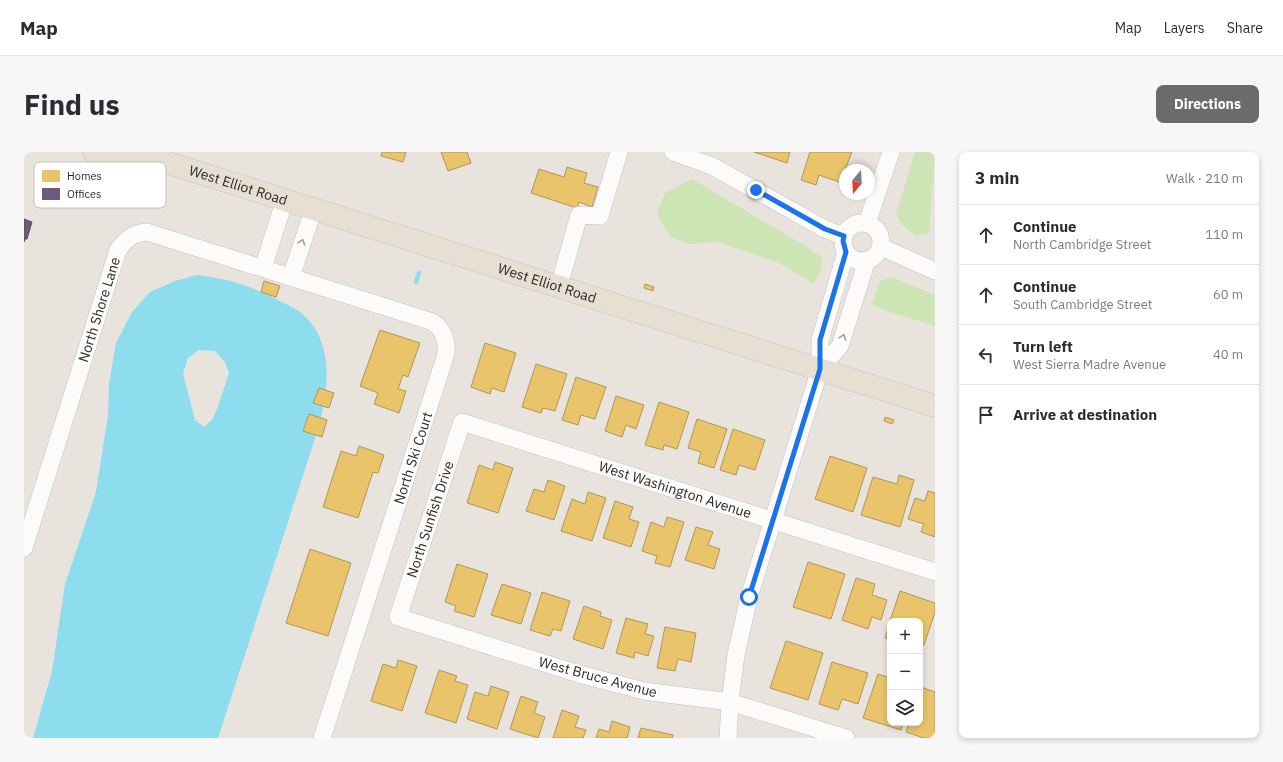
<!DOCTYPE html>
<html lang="en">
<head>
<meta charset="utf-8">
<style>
  body { margin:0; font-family:"IBM Plex Sans",sans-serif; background:#f7f7f7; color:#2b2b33 }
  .controls { position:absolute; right:12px; bottom:12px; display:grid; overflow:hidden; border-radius:8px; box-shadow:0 2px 6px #0003 }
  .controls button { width:36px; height:36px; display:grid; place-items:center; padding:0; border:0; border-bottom:1px solid #e1e1e2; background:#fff; color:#2b2b33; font:20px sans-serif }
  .compass { position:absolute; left:815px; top:12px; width:36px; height:36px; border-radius:50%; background:#fff; box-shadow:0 2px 6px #0003; rotate:198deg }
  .stop { position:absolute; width:12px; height:12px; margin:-9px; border:3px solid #1a73e8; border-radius:50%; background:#fff }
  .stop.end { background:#1a73e8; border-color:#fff; box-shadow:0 1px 4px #0008 }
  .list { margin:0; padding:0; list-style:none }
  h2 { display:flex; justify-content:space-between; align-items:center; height:52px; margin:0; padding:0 16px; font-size:17px }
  h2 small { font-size:13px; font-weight:400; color:#7c7c81 }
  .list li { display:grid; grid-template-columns:26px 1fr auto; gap:12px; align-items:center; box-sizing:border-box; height:60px; padding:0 16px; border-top:1px solid #e1e1e2 }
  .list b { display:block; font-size:15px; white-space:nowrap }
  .list p { margin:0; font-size:13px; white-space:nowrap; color:#7c7c81 }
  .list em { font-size:13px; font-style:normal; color:#7c7c81 }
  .icon { flex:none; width:22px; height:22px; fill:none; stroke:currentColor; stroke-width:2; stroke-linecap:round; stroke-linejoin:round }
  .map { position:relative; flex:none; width:911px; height:586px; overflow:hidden; border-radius:8px }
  header { display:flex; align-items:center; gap:24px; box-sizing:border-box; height:56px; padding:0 20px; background:#fff; border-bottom:1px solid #e1e1e2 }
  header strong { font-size:19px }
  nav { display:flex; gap:22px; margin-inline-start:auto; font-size:14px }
  .intro { display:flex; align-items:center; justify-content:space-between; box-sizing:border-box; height:96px; padding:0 24px }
  h1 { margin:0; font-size:28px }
  .button { padding:10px 18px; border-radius:8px; background:#6d6b69; color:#fff; font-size:14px; font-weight:700 }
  main { display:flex; gap:24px; padding:0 24px }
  aside { flex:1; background:#fff; border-radius:8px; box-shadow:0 2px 6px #0003 }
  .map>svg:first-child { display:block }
  .green { fill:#cde5b5 }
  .water { fill:#8dddef; fill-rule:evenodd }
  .homes { fill:#e9c46a; stroke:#b09657 }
  .offices { fill:#6d597a; stroke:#594b62 }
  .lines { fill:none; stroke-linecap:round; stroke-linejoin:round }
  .stream { stroke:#8dddef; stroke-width:4.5 }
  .minor-casing { stroke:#c2c0c0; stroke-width:18 }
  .major-casing { stroke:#c4c2c0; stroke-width:23 }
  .minor { stroke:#fcfbfa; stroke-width:17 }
  .major { stroke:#e7e0d2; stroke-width:22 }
  .oneway { stroke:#9e9d9c }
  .route { stroke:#1a73e8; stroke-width:5 }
  .labels { text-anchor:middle; stroke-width:4; stroke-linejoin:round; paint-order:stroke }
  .street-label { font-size:14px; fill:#2a2a2a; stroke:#fff }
  .key { fill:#fff; stroke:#bfbfbf; stroke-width:1 }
  .key-label { font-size:11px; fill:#2a2a2a }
</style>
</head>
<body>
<header>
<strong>Map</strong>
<nav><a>Map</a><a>Layers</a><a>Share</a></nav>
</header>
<div class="intro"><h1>Find us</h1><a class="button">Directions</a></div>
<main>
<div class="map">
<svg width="911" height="586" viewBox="0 0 911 586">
  <rect width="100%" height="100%" fill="#e9e3de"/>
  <!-- green -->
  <g class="green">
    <path d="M891 0H911L905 81 892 84 877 72 872 62Z"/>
    <path d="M668 27 780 93 799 106 796 119 790 132 755 111 695 90 666 92 646 85 633 62 641 41Z"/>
    <path d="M868 125 911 143V174L863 159 848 152 856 129Z"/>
  </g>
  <!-- water -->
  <path class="water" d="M173 123C201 126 221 132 246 144 256 149 267 154 276 160 310 187 305 233 296 271L194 586H9L28 519 41 432 72 340 84 263 85 231 92 191 108 160 126 140 151 129ZM175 198 191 199 201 210 205 221 194 255 188 268 180 275 171 268 159 221 164 206Z"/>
  <!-- homes -->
  <g class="homes">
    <path d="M358 0H382L379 10 357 4Z"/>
    <path d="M417 0H443L447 11 424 19Z"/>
    <path d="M730 0H766L763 11Z"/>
    <path d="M786 0H828L821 18 818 31 795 23 792 33 777 28Z"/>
    <path d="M543 15 563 21 560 31 574 35 568 55 555 50 553 56 507 41 515 17 540 25Z"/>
    <path d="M240 129 256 134 252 145 237 140Z"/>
    <path d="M621 132 630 135 629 139 620 136Z"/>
    <path d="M356 178 396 191 384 225 379 223 374 237 382 239 375 261 350 252 354 241 336 234Z"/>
    <path d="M461 191 492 201 480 240 468 236 466 242 447 235Z"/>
    <path d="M512 212 543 222 531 259 519 256 517 261 498 255Z"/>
    <path d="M552 225 582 235 571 267 557 263 554 273 538 268Z"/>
    <path d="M295 236 310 241 305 256 289 251Z"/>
    <path d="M592 244 620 253 612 277 602 273 598 285 581 279Z"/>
    <path d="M635 250 665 260 653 297 640 293 639 298 621 293Z"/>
    <path d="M285 262 303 268 298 285 279 279Z"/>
    <path d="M861 265 870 268 868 272 860 269Z"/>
    <path d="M673 267 703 277 690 316 674 311 677 300 664 296Z"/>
    <path d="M709 277 741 288 731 318 715 313 712 323 696 318Z"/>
    <path d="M335 294 360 303 354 321 349 320 334 366 299 355 317 299 332 304Z"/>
    <path d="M806 304 843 316 829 360 791 347Z"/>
    <path d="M471 310 489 316 474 361 443 351 455 313 469 318Z"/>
    <path d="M875 323 890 328 876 375 837 363 849 325 873 332Z"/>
    <path d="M524 328 541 334 530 368 502 359 510 337 520 340Z"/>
    <path d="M904 339 911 341V385L897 380 900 372 884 367 891 346 901 349Z"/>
    <path d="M564 340 582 346 568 389 537 379 548 347 561 352Z"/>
    <path d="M591 349 609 355 605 367 615 370 607 395 579 386Z"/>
    <path d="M643 365 660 370 646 415 631 411 633 404 618 399 627 370 640 375Z"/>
    <path d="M672 375 689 380 684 393 696 397 690 417 661 408Z"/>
    <path d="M286 397 327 411 304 484 262 471Z"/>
    <path d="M784 410 821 422 807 467 769 455Z"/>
    <path d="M433 412 464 422 450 465 430 459 432 454 421 450Z"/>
    <path d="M832 426 851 432 848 443 863 448 857 468 848 465 844 477 818 468Z"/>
    <path d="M478 432 507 441 497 472 467 463Z"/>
    <path d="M876 439 911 451V460L900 493 896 491V469H866Z"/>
    <path d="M518 440 546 449 537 479 529 477 526 484 506 478Z"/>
    <path d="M560 454 577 460 576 464 588 468 579 497 549 487Z"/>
    <path d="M602 466 624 472 621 482 630 484 624 504 611 500 610 506 592 501Z"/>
    <path d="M866 469V488L861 486Z"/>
    <path d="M641 475 672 481 667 510 654 507 651 519 633 516Z"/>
    <path d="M762 489 799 501 784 548 746 536Z"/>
    <path d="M374 508 393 514 378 559 347 549 359 512 372 516Z"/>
    <path d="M808 510 844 521 834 552 818 547 814 558 795 552Z"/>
    <path d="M415 518 433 524 431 529 444 533 432 571 401 561Z"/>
    <path d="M854 522 866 526V571H879L877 578 839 566Z"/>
    <path d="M467 534 485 540 473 577 443 567 451 540 464 544Z"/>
    <path d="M897 535 911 540V586H900L882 580 885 571H896Z"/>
    <path d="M497 544 514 550 510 561 521 565 514 586 486 577Z"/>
    <path d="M538 558 555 564 551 575 562 578 559 586H529Z"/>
    <path d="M588 569 606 575 603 586H572L575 577 585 580Z"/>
    <path d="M617 576 649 583 648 586H614Z"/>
  </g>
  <!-- offices -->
  <path class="offices" d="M0 67 8 70 3 87H1L0 90Z"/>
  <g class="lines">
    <!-- stream -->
    <path class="stream" d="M392 130 395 121"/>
    <defs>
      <g id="minor">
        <path d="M649 0 688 14 801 77 820 84"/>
        <path d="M843 71 867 0"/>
        <circle cx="838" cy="90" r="19"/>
        <path d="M857 95 911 119"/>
        <path d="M239 116 261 47"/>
        <path d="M267 125 290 56"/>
        <path d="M535 134 555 63 576 64 595 0"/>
        <path d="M796 217 816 194 843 108"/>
        <path id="s1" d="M0 396 94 98C102 87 109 81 123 80L409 170C420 179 423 188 422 202L298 586"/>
        <path d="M704 586 706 550 712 503 725 445 796 217V188L822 100"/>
        <path id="s2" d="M822 586 706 550 620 539 555 522 374 465 438 270 911 420"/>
      </g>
      <g id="major">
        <path d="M70 0 103 11 135 8"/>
        <path id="s3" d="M125 0 135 8 911 254"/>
      </g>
    </defs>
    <!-- minor casing -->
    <use href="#minor" class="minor-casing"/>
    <!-- major casing -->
    <use href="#major" class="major-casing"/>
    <!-- minor -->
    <use href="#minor" class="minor"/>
    <!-- major -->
    <use href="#major" class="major"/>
  </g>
  <!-- one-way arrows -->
  <defs><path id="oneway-chevron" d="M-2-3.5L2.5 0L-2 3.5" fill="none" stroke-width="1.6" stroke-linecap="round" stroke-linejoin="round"/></defs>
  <g class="oneway">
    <use href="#oneway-chevron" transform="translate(278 90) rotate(-71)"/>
    <use href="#oneway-chevron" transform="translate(819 185) rotate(-72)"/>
  </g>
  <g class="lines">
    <!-- route -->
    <path class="route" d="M725 445 796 217V188L822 100 819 89 820 84 801 77 732 38"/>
  </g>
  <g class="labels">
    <!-- street labels -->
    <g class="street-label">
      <text dy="5" stroke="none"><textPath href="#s3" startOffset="96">West Elliot Road</textPath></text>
      <text dy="5" stroke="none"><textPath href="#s3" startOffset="420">West Elliot Road</textPath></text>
      <text dy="5" stroke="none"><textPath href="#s1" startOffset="250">North Shore Lane</textPath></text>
      <text transform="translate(389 306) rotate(-72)" y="5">North Ski Court</text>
      <text dy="5" stroke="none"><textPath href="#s2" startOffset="894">West Washington Avenue</textPath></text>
      <text dy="5" stroke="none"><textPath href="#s2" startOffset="568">North Sunfish Drive</textPath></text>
      <text transform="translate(574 525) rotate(15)" y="5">West Bruce Avenue</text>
    </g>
  </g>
  <!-- legend -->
  <rect x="10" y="10" width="132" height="46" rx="6" class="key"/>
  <rect x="18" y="18" width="18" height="12" fill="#e9c46a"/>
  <rect x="18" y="36" width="18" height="12" fill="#6d597a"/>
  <g class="key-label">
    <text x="43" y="28">Homes</text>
    <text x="43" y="46">Offices</text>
  </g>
</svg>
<div class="controls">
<button>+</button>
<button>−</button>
<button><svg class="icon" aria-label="layers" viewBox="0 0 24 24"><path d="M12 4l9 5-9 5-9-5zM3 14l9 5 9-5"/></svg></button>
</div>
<svg class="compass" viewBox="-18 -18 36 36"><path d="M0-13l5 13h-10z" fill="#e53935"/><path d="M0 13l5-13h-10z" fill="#7c7c81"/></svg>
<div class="stop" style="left:725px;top:445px"></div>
<div class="stop end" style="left:732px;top:38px"></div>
</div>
<aside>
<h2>3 min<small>Walk · 210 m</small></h2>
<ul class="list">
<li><svg class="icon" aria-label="ahead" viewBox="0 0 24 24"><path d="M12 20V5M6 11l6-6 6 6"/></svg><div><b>Continue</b><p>North Cambridge Street</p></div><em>110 m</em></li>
<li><svg class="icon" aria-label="ahead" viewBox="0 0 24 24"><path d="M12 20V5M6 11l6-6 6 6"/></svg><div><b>Continue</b><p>South Cambridge Street</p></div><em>60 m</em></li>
<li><svg class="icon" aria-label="left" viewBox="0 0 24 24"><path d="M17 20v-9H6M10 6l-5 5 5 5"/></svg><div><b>Turn left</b><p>West Sierra Madre Avenue</p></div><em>40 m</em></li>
<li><svg class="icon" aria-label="arrive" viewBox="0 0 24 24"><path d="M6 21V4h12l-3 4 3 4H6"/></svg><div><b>Arrive at destination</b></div></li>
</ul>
</aside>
</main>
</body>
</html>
